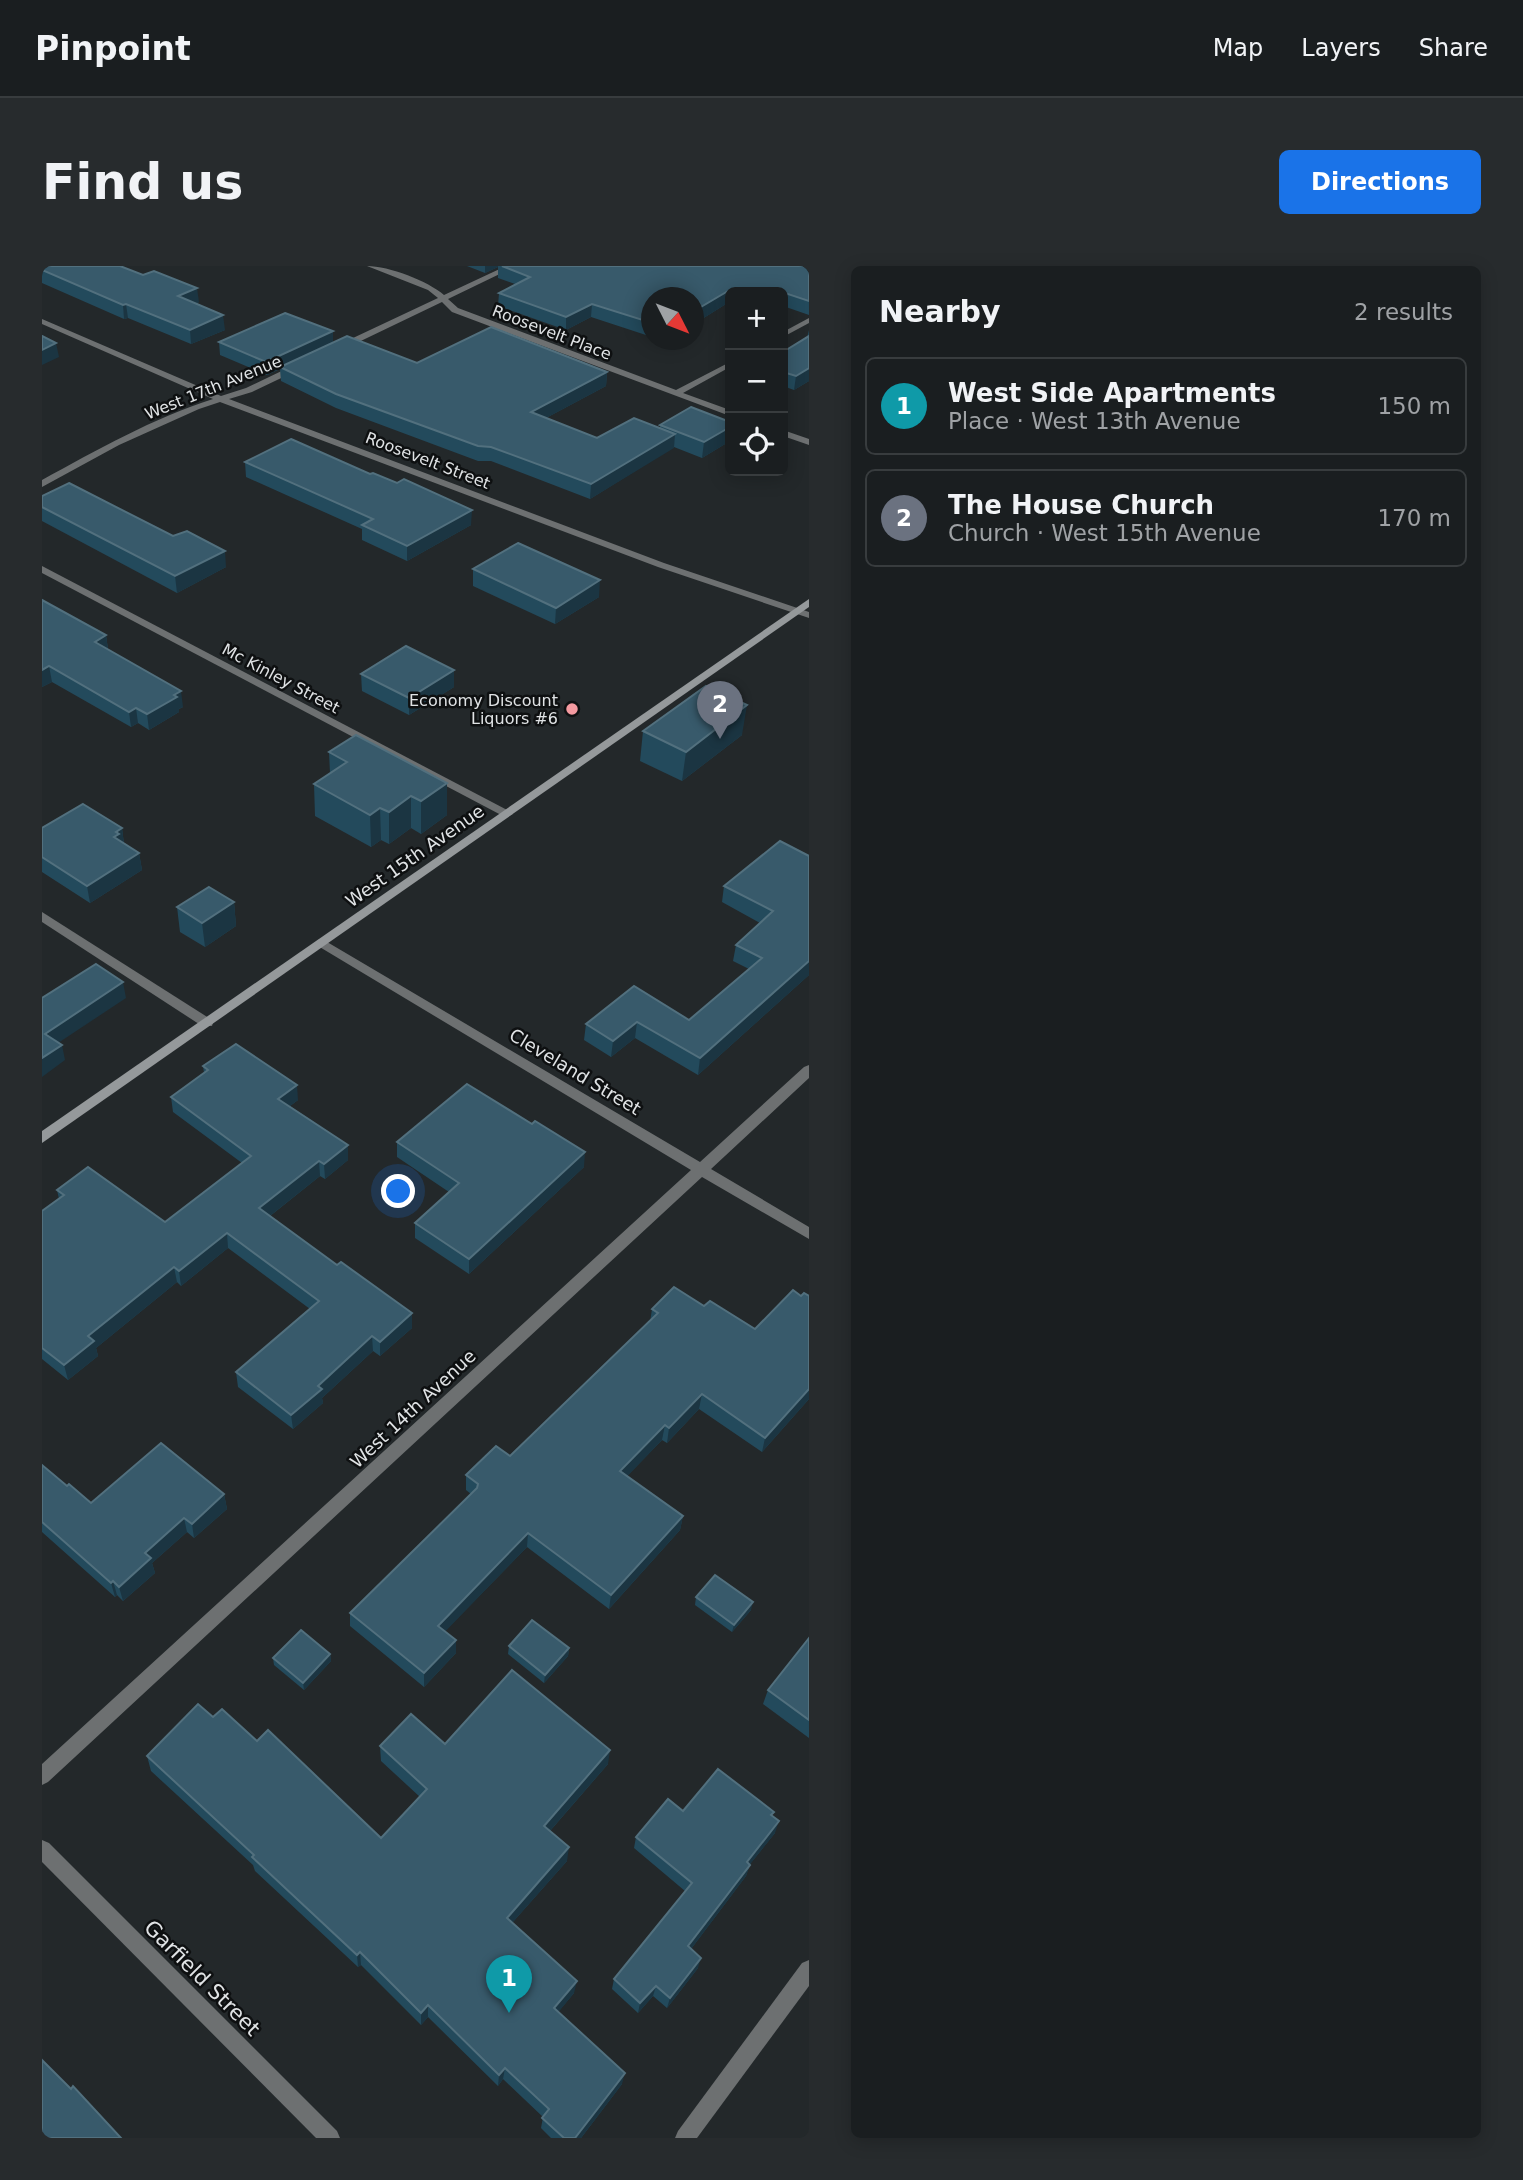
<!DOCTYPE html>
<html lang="en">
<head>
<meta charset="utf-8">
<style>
  body { margin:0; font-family:"DejaVu Sans",sans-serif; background:#272b2d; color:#f1f3f6 }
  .controls { position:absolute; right:21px; top:21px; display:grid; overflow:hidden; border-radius:10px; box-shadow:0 4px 18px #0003 }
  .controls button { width:63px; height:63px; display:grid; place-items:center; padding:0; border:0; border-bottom:2px solid #383c3e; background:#1a1e20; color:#f1f3f6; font:35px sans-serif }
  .compass { position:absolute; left:599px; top:21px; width:63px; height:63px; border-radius:50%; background:#1a1e20; box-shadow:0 4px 18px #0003; rotate:132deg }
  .you { position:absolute; left:357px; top:926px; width:24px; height:24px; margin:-18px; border:5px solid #fff; border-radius:50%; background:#1a73e8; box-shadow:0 0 0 10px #1a73e833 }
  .badge { display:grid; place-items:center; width:46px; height:46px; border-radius:50%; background:#1a73e8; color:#fff; font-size:23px; font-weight:700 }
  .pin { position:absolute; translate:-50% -58px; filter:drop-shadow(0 2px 4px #0008) }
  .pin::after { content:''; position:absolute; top:37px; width:24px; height:21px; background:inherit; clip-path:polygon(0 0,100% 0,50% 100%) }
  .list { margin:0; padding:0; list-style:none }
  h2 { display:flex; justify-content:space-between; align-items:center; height:91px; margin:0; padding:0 28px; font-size:30px }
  h2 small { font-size:23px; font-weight:400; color:#9fa2a5 }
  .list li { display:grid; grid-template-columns:46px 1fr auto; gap:21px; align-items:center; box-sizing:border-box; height:98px; margin:0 14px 14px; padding:0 14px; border:2px solid #383c3e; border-radius:10px }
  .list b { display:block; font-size:26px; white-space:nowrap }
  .list p { margin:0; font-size:23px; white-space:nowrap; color:#9fa2a5 }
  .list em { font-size:23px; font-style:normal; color:#9fa2a5 }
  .icon { flex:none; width:38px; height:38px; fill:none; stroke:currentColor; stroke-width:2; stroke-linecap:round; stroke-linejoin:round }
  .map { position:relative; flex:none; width:767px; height:1872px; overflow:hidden; border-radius:10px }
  header { display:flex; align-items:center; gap:42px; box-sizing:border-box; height:98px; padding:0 35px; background:#1a1e20; border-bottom:2px solid #383c3e }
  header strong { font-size:33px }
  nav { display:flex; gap:38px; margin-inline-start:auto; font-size:24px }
  .intro { display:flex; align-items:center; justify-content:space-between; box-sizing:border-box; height:168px; padding:0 42px }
  h1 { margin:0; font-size:49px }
  .button { padding:18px 32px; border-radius:10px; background:#1a73e8; color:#fff; font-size:24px; font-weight:700 }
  main { display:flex; gap:42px; padding:0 42px }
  aside { flex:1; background:#1a1e20; border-radius:10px; box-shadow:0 4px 18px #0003 }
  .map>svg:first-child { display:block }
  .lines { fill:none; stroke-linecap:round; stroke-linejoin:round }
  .minor { fill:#6d7071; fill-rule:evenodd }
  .secondary { fill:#95999b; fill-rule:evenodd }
  .wall { fill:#234a5c }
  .shaded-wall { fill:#1b3542 }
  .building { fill:#385a6b; stroke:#52707e; stroke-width:2 }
  .poi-dot { fill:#f49aa0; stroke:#0e1011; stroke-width:2.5 }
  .labels { text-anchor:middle; stroke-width:5; stroke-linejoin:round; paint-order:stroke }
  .far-street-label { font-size:16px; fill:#e0e3e5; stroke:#0e1011 }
  .far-poi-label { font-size:16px; fill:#e0e3e5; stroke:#0e1011; text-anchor:end }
  .street-label { font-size:18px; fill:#e0e3e5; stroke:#0e1011 }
  .near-street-label { font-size:21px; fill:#e0e3e5; stroke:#0e1011 }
</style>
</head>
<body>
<header>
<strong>Pinpoint</strong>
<nav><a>Map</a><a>Layers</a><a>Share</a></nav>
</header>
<div class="intro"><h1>Find us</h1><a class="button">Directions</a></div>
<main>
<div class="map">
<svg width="767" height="1872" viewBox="0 0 767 1872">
  <rect width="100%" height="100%" fill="#23282a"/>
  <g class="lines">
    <!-- minor -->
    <g class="minor">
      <path d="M325 0C347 0 386 15 402 29L464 0H474L406 33 416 42 634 124 688 96V101L641 127 688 144V150L410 46 400 36 300 84H294V80L396 32 386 24Z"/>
      <path d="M767 52V57L741 71V66Z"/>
      <path d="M0 53 179 130 204 122 250 100H256V104L210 126 187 133 622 297 767 346V352L616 301 178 136 157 143 77 179 0 221V214C55 184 111 152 171 133L0 58Z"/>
      <path d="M741 164 767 173V179L741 170Z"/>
      <path d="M0 300 469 546 471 548 465 551 461 550 0 307Z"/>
      <path d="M0 646 170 754 171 757 170 760H160L0 656Z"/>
      <path d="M280 673 658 896 762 801 767 799V812L669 903 767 961V973L660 911 6 1516 0 1519V1498L649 904 276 680 274 677 276 674Z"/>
      <path d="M0 1574 7 1577 295 1865 298 1872H274L0 1596Z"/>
      <path d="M767 1694V1720L655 1872H633L636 1865 760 1697Z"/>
    </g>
    <!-- secondary -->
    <path class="secondary" d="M767 333V341L0 877V865Z"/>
  </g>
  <!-- wall -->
  <g class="wall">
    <path d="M0 0 157 36 153 38 183 64 149 78 86 52 82 53 0 17Z"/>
    <path d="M425 0H767V49L741 40V26H688V40L684 38 652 58V32H610V71L549 51 524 64 456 40 457 27 473 18 456 12V1L443 7Z"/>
    <path d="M767 64V115L752 124 741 120V86L765 72Z"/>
    <path d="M291 65V77L375 97 565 106 564 120 504 152 555 172 618 162V159L688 156V175L660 192 632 181 548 233 449 195H436L294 142 239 115 238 103 225 109 178 89 177 76Z"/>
    <path d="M203 196 429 259 365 295 320 274V263L204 211Z"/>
    <path d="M0 230 184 301 135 327 0 255Z"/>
    <path d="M431 303 557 331 513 358 431 320Z"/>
    <path d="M0 334 64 369 66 383 141 441 137 443V446L107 464 96 457 89 461 10 416 0 421Z"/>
    <path d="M319 408 412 421 367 449 320 425Z"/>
    <path d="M601 465 700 469 640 515 598 495Z"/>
    <path d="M287 486 405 517V549L379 568 369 562 347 578 339 574 329 581 273 550 272 518 288 507Z"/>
    <path d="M0 562H80L82 578 97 587 100 604 48 637 0 606Z"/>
    <path d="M767 590V709L656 809 593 772 569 791 542 774 544 758 647 754 707 703 691 695 694 679 718 657 680 636 682 620Z"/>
    <path d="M192 636 194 660 163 681 138 666 135 641Z"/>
    <path d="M161 800 256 834 248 840 306 879V894L283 913 278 910 228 950 370 1062 338 1090 331 1085 280 1132 281 1137 251 1163 196 1121 194 1106 268 1043 186 982 139 1020 135 1016 54 1082 56 1090 26 1114 0 1093V945L17 933 15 924 123 956 200 897 131 846 129 831 162 807Z"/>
    <path d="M355 876 542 901 427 1008 373 972V957L407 926 355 891Z"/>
    <path d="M759 1030H767V1133L720 1186 657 1143 625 1177 620 1174 585 1210 641 1250 638 1264 567 1343 485 1281 403 1365 414 1374V1387L382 1421 308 1360V1347L429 1228 424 1224V1209L468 1190 608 1056 610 1043 662 1040 713 1063Z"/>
    <path d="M0 1199 25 1220 49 1237 182 1228 185 1243 152 1272 145 1266 110 1297 113 1307 81 1335 75 1329 73 1331 0 1266Z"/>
    <path d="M654 1331 709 1344 690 1366 653 1339Z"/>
    <path d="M767 1372V1472L721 1438 726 1424Z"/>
    <path d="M467 1380 527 1382 526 1390 502 1417 466 1388Z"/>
    <path d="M288 1388 289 1395 262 1424 232 1399 231 1392Z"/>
    <path d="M171 1451 215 1475 339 1572 378 1531 339 1495 338 1480 403 1478 566 1498 508 1565 525 1595 470 1657 532 1727 516 1746 580 1818 539 1872H509L499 1862 501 1851 461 1813 456 1820 386 1751 379 1759 319 1699 316 1701 213 1605 211 1599 109 1505 105 1490Z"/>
    <path d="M641 1545 730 1550 733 1567 708 1598 704 1610 649 1683 656 1702 625 1742 611 1730 596 1747 570 1723 572 1713 643 1625 592 1582 594 1571Z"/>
  </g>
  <!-- shaded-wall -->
  <g class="shaded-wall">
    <path d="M443 0H456V1L443 7Z"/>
    <path d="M155 22 157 36 137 44 136 30Z"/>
    <path d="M686 25 684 38 652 58V45Z"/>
    <path d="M84 38 86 52 82 53 81 39Z"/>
    <path d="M550 38 549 51 524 64V51Z"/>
    <path d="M181 49 183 64 149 78 148 64Z"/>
    <path d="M291 65V78L238 101V103L225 109 224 96Z"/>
    <path d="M14 77 17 91 0 99V84Z"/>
    <path d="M767 102V115L752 124 754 110Z"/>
    <path d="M565 106 564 120 489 160V146Z"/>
    <path d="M688 161V175L660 192 662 176Z"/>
    <path d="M633 168 632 182 548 233 549 218Z"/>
    <path d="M430 244 429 259 365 295V280Z"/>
    <path d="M183 285 184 301 135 327 133 310Z"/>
    <path d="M558 314 557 331 513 358 514 342Z"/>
    <path d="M64 369 66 384 53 376Z"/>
    <path d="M7 400 10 416 0 421V404Z"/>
    <path d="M412 404V421L367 449V432Z"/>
    <path d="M139 425 141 441 137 443V446L107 464 105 448Z"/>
    <path d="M705 439 700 469 640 515 644 486Z"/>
    <path d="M94 442 96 457 89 461 87 446Z"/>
    <path d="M405 517V549L379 568V535Z"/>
    <path d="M369 530V562L347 578V546Z"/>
    <path d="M338 542 339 574 329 581 328 549Z"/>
    <path d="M80 562 82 579 72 571 74 566Z"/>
    <path d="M97 587 100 604 48 637 45 620Z"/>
    <path d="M192 636 194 660 163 681 160 657Z"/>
    <path d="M767 695V709L656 809 658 792Z"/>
    <path d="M81 716 84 732 7 783 3 768Z"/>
    <path d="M595 756 593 772 569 791 571 775Z"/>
    <path d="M20 779 23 794 0 811V792Z"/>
    <path d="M255 819 256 834 237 848 236 833Z"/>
    <path d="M306 879V894L283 913 282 898Z"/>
    <path d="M543 886 542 901 427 1008V993Z"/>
    <path d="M277 895 278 910 219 957 217 942Z"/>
    <path d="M185 967 186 982 139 1020 137 1005Z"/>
    <path d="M132 1001 135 1016 54 1082 56 1090 26 1114 22 1099 46 1070Z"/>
    <path d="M370 1047V1062L338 1090V1076Z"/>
    <path d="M330 1070 331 1085 280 1132 281 1137 251 1163 249 1149 276 1120Z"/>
    <path d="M767 1123V1133L720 1186 723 1172Z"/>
    <path d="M660 1128 657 1143 625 1177 627 1162Z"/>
    <path d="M623 1159 620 1174 576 1220 578 1205Z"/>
    <path d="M182 1228 185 1243 152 1272 150 1258Z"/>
    <path d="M641 1250 638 1264 567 1343 569 1329Z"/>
    <path d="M142 1252 145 1266 110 1297 113 1307 81 1335 77 1321 103 1287Z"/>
    <path d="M486 1267 485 1281 396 1373V1360Z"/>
    <path d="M71 1315 75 1329 73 1331 69 1317Z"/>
    <path d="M711 1336 709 1344 690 1366 692 1359Z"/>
    <path d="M414 1374V1387L382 1421V1407Z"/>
    <path d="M527 1382 526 1390 502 1417 503 1409Z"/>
    <path d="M288 1388 289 1395 262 1424 261 1417Z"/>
    <path d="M568 1484 566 1498 500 1574 502 1560Z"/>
    <path d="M737 1555 733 1567 701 1607 705 1596Z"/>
    <path d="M527 1581 525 1595 463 1665 465 1652Z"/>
    <path d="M708 1599 704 1610 643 1691 646 1680Z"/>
    <path d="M318 1686 319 1699 316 1701 315 1689Z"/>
    <path d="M659 1692 656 1702 625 1742 628 1732Z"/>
    <path d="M535 1715 532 1727 510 1754 512 1742Z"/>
    <path d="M614 1720 611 1730 596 1747 598 1737Z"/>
    <path d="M386 1739V1751L379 1759V1747Z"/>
    <path d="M463 1802 461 1813 456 1820 457 1809Z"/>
    <path d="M583 1807 580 1818 539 1872H533Z"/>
  </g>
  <!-- building -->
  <g class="building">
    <path d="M0 0H78L101 9 112 5 155 22 136 30 181 49 148 64 84 38 81 39 0 4Z"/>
    <path d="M460 0H761L767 2V35L728 22 720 26H689L686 25 652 45V32H610V57L550 38 524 51 457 27 488 11Z"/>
    <path d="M243 47 291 65 224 96 177 76Z"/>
    <path d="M449 61 565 106 489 146 555 172 592 152 633 168 549 218 449 181 436 180 294 128 238 101 305 70 375 97Z"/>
    <path d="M0 70 14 77 0 84Z"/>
    <path d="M767 70V102L754 110 741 106V86Z"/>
    <path d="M649 141 688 156V161L662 176 618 159Z"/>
    <path d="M249 173 328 208 331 207 355 217 362 213 430 244 365 280 320 259 331 253 203 196Z"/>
    <path d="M27 217 131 270 145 265 183 285 133 310 0 241V230Z"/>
    <path d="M476 277 558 314 514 342 431 303Z"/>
    <path d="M0 334 64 369 53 376 139 425 132 429 135 431 105 448 94 442 87 446 7 400 0 404Z"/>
    <path d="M364 380 412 404 367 432 319 408Z"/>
    <path d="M664 420 705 439 644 486 601 465Z"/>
    <path d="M314 469 405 517 379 535 369 530 347 546 338 542 328 549 272 518 305 496 287 486Z"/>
    <path d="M41 538 80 562 74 566 77 568 72 571 97 587 45 620 0 591V562Z"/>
    <path d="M738 575 767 590V695L658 792 595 756 571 775 544 758 592 720 647 754 720 692 694 679 731 645 682 620Z"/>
    <path d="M167 621 192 636 160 657 135 641Z"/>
    <path d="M54 698 81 716 3 768 20 779 0 792V732Z"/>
    <path d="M194 778 255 819 236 833 306 879 282 898 277 895 217 942 295 999 299 996 370 1047 338 1076 330 1070 276 1120 280 1123 249 1149 194 1106 277 1035 185 967 137 1005 132 1001 46 1070 52 1075 22 1099 0 1082V945L22 929 15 924 46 901 123 956 209 890 129 831 166 804 161 800Z"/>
    <path d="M425 818 490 858 493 855 543 886 427 993 373 957 417 917 355 876Z"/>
    <path d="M632 1021 662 1040 668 1035 713 1063 751 1024 759 1030 762 1027 767 1030V1123L723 1172 660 1128 627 1162 623 1159 578 1205 641 1250 569 1329 486 1267 396 1360 414 1374 382 1407 308 1347 435 1222 436 1218 424 1209 454 1180 468 1190 616 1047 610 1043Z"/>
    <path d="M119 1177 182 1228 150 1258 142 1252 103 1287 109 1292 77 1321 71 1315 69 1317 0 1256V1199L25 1220 27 1218 49 1237Z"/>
    <path d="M673 1309 711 1336 692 1359 654 1331Z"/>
    <path d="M490 1354 527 1382 503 1409 467 1380Z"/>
    <path d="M259 1364 288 1388 261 1417 231 1392Z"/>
    <path d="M767 1372V1454L726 1424Z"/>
    <path d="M470 1404 568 1484 502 1560 527 1581 465 1652 535 1715 512 1742 583 1807 533 1872H522L500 1852 507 1843 463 1802 457 1809 386 1739 379 1747 318 1686 315 1689 210 1591 212 1589 105 1490 156 1438 171 1451 180 1443 215 1475 226 1464 339 1572 385 1523 338 1480 369 1448 403 1478Z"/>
    <path d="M676 1503 732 1546 729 1549 737 1555 705 1596 708 1599 646 1680 659 1692 628 1732 614 1720 598 1737 572 1713 650 1617 594 1571 626 1533 641 1545Z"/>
    <path d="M0 1794 29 1823 31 1820 79 1872H0Z"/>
  </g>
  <!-- markers -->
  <circle class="poi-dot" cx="530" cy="443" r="7"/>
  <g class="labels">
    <!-- far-street labels -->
    <g class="far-street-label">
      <text transform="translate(510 66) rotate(21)" y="6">Roosevelt Place</text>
      <text transform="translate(171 121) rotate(-22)" y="6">West 17th Avenue</text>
      <text transform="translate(386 194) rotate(21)" y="6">Roosevelt Street</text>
      <text transform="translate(239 412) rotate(28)" y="6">Mc Kinley Street</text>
    </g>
    <!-- far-poi labels -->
    <g class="far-poi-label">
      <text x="516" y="440">Economy Discount<tspan x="516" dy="18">Liquors #6</tspan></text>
    </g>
    <!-- street labels -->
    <g class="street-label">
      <text transform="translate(373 590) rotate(-35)" y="6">West 15th Avenue</text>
      <text transform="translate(533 806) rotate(31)" y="6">Cleveland Street</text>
      <text transform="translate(371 1143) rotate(-43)" y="6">West 14th Avenue</text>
    </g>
    <!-- near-street labels -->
    <g class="near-street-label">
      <text transform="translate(160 1712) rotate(45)" y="7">Garfield Street</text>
    </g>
  </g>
</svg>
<div class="controls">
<button>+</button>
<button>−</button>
<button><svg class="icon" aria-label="locate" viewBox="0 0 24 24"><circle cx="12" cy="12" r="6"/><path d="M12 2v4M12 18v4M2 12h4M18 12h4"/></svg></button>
</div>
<svg class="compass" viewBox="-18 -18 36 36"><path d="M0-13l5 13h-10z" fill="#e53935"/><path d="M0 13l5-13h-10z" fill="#9fa2a5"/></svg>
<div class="you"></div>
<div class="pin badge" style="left:467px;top:1747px;background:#0f9aa8">1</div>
<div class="pin badge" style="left:678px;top:473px;background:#6b7280">2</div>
</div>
<aside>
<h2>Nearby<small>2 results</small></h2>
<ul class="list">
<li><span class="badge" style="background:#0f9aa8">1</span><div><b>West Side Apartments</b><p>Place · West 13th Avenue</p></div><em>150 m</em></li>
<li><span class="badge" style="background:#6b7280">2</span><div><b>The House Church</b><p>Church · West 15th Avenue</p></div><em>170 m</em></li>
</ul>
</aside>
</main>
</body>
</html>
